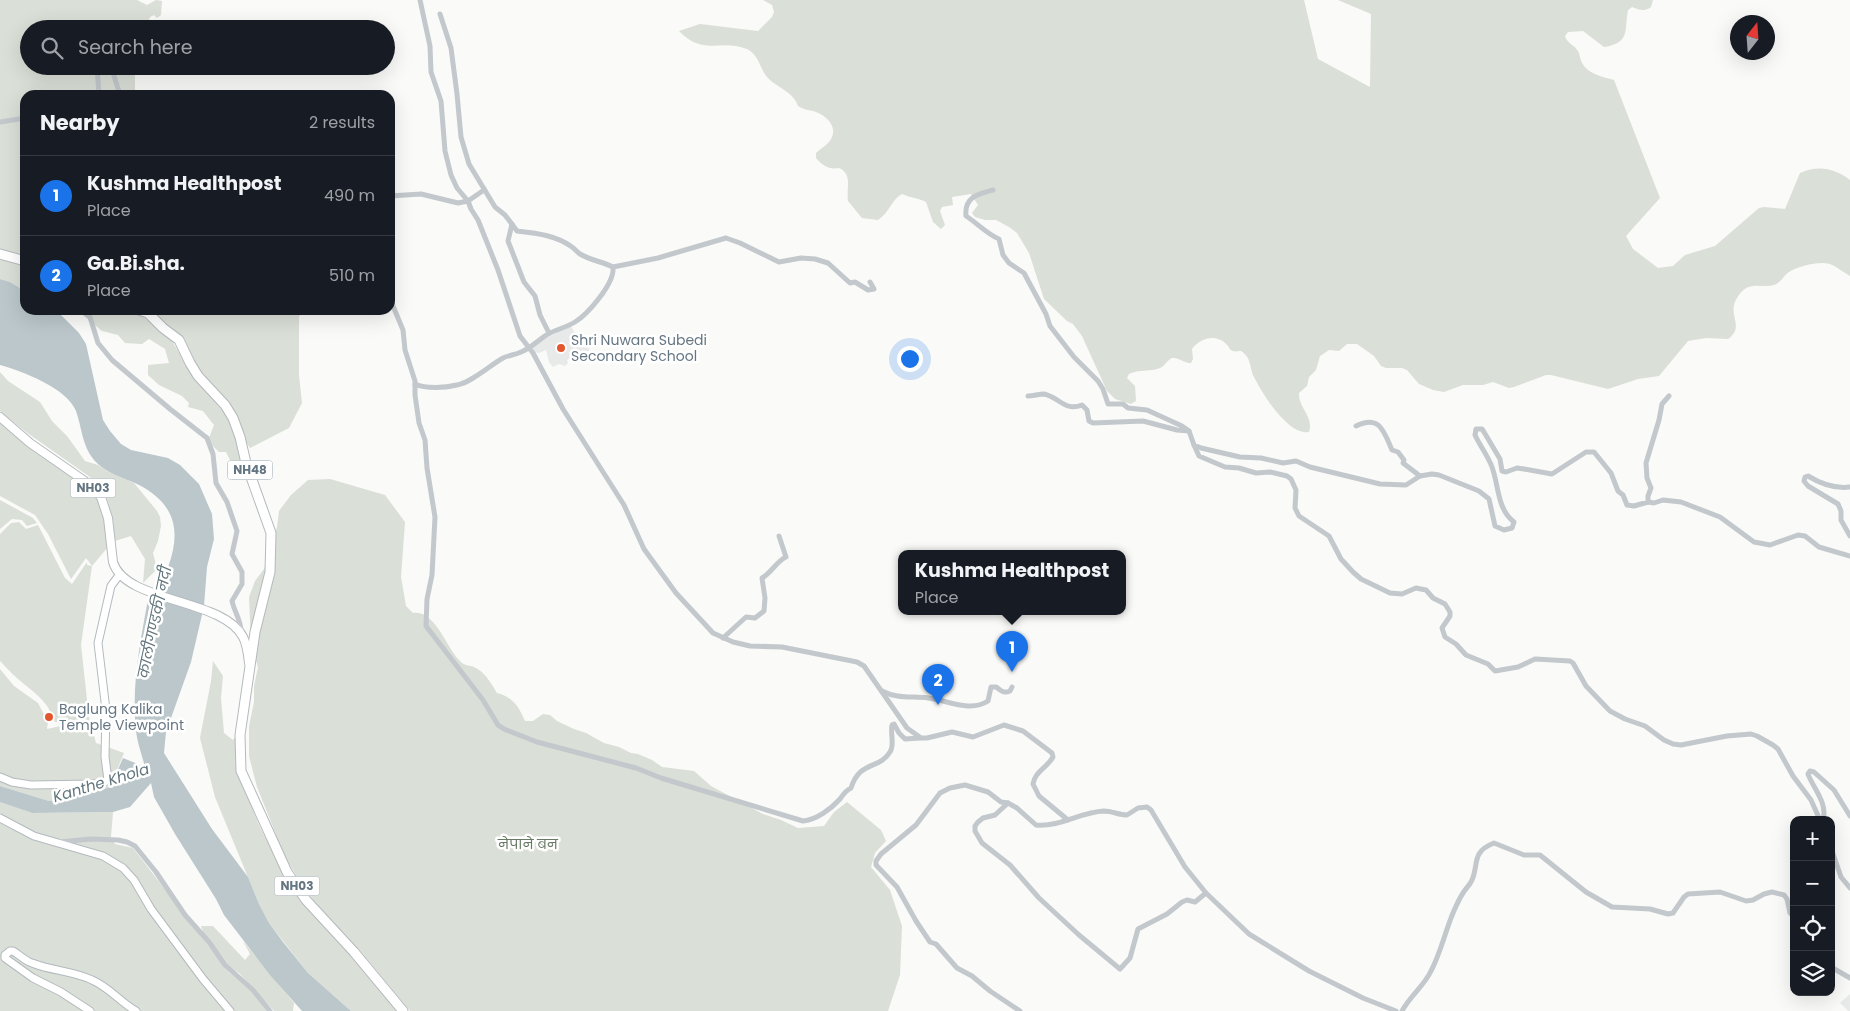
<!DOCTYPE html>
<html lang="en">
<head>
<meta charset="utf-8">
<style>
  body { margin:0; font-family:Poppins,"Noto Sans Devanagari",sans-serif; background:#20242c; color:#f1f3f6 }
  .controls { position:absolute; right:15px; bottom:15px; display:grid; overflow:hidden; border-radius:10px; box-shadow:0 5px 20px #0002 }
  .controls button { width:45px; height:45px; display:grid; place-items:center; padding:0; border:0; border-bottom:1px solid #363941; background:#171b24; color:#f1f3f6; font:25px sans-serif }
  .compass { position:absolute; left:1730px; top:15px; width:45px; height:45px; border-radius:50%; background:#171b24; box-shadow:0 5px 20px #0002; rotate:17deg }
  .you { position:absolute; left:909px; top:358px; width:18px; height:18px; margin:-12px; border:4px solid #fff; border-radius:50%; background:#1a73e8; box-shadow:0 0 0 8px #1a73e833 }
  .badge { display:grid; place-items:center; width:32px; height:32px; border-radius:50%; background:#1a73e8; color:#fff; font-size:16px; font-weight:700 }
  .pin { position:absolute; translate:-50% -41px; filter:drop-shadow(0 1px 2px #0008) }
  .pin::after { content:''; position:absolute; top:26px; width:18px; height:15px; background:inherit; clip-path:polygon(0 0,100% 0,50% 100%) }
  .popup { position:absolute; left:898px; top:550px; width:228px; height:65px; box-sizing:border-box; display:grid; place-content:center; border-radius:10px; background:#171b24; filter:drop-shadow(0 1px 4px #0005); font-size:16px; white-space:nowrap; color:#9ea1a6 }
  .popup b { font-size:19px; color:#f1f3f6 }
  .popup::after { content:''; position:absolute; left:50%; top:100%; margin-left:-10px; border:10px solid transparent; border-top-color:#171b24 }
  .list { margin:0; padding:0; list-style:none }
  h2 { display:flex; justify-content:space-between; align-items:center; height:65px; margin:0; padding:0 20px; font-size:21px }
  h2 small { font-size:16px; font-weight:400; color:#9ea1a6 }
  .list li { display:grid; grid-template-columns:32px 1fr auto; gap:15px; align-items:center; box-sizing:border-box; height:80px; padding:0 20px; border-top:1px solid #363941 }
  .list b { display:block; font-size:19px; white-space:nowrap }
  .list p { margin:0; font-size:16px; white-space:nowrap; color:#9ea1a6 }
  .list em { font-size:16px; font-style:normal; color:#9ea1a6 }
  .icon { flex:none; width:28px; height:28px; fill:none; stroke:currentColor; stroke-width:2; stroke-linecap:round; stroke-linejoin:round }
  .map { position:relative; flex:none; width:1850px; height:1011px; overflow:hidden }
  .search { position:absolute; background:#171b24; box-shadow:0 5px 20px #0002; left:20px; top:20px; width:375px; height:55px; display:flex; align-items:center; gap:12px; box-sizing:border-box; padding:0 18px; border-radius:28px; color:#9ea1a6; font-size:19px }
  .panel { position:absolute; background:#171b24; box-shadow:0 5px 20px #0002; left:20px; top:90px; width:375px; height:225px; border-radius:15px }
  .map>svg:first-child { display:block }
  .built { fill:#e8e9e9 }
  .green { fill:#dadfd7 }
  .water { fill:#bbc7cb }
  .lines { fill:none; stroke-linecap:round; stroke-linejoin:round }
  .secondary-casing { stroke:#b3babf; stroke-width:9 }
  .primary-casing { stroke:#b5babe; stroke-width:10 }
  .highway-casing { stroke:#b4b9bd; stroke-width:11 }
  .street { stroke:#c3c8cc; stroke-width:5 }
  .secondary { stroke:#fff; stroke-width:7 }
  .primary { stroke:#fff; stroke-width:8 }
  .highway { stroke:#fff; stroke-width:9 }
  .poi-dot { fill:#e4572e; stroke:#fff; stroke-width:2 }
  .labels { text-anchor:middle; stroke-width:5; stroke-linejoin:round; paint-order:stroke }
  .shield { fill:#fff; stroke:#939fa8; stroke-width:1 }
  .shield-label { font-size:12px; font-weight:bold; fill:#657683 }
  .poi-label { font-size:14px; fill:#657683; stroke:#fff; text-anchor:start }
  .park-label { font-size:14px; fill:#687a64; stroke:#fff }
  .water-label { font-size:15px; font-style:italic; fill:#60757c; stroke:#fff }
</style>
</head>
<body>
<div class="map">
<svg width="1850" height="1011" viewBox="0 0 1850 1011">
  <rect width="100%" height="100%" fill="#fafaf8"/>
  <!-- built -->
  <g class="built">
    <path d="M571 326 578 339 582 337 590 350 567 360 568 363 565 366 559 364 553 367 549 362 546 350 539 353 534 352 533 346 538 342Z"/>
    <path d="M1850 994V1011H1848L1840 1003Z"/>
  </g>
  <!-- green -->
  <g class="green">
    <path d="M0 0H137L147 5 156 0 162 1 161 15 157 18 154 15 150 17 148 23 150 29H29V66H135V95H25V257L0 251Z"/>
    <path d="M763 0H1304L1318 59 1370 87 1371 14 1338 0H1653L1651 7C1644 12 1640 10 1632 7L1628 10C1624 30 1631 43 1604 47L1583 31 1568 32 1565 36C1567 43 1574 45 1578 51 1580 55 1580 59 1582 63 1588 74 1603 77 1614 80L1660 198 1626 236 1633 249 1658 268 1673 266 1685 255 1715 246 1759 208 1764 207 1785 209 1800 173C1819 165 1834 168 1850 180V276C1843 272 1837 267 1830 264 1819 261 1799 266 1789 272 1783 276 1782 282 1774 285 1761 289 1748 279 1737 298 1726 315 1746 326 1728 339L1706 338 1688 341 1659 376 1638 379 1608 389 1551 375H1546L1514 387 1509 388 1493 382 1483 385H1463L1444 392 1433 390 1419 384 1407 370 1402 368H1386L1381 366 1374 356 1357 344H1347L1339 351 1329 350 1320 356 1316 370 1309 377 1307 386 1299 393C1298 408 1314 416 1309 432 1288 436 1262 393 1254 377 1249 367 1252 358 1241 351 1237 351 1236 352 1233 351 1228 349 1231 349 1227 345 1217 333 1200 338 1192 349L1193 359 1191 363C1184 363 1178 357 1172 358 1167 360 1165 366 1160 368 1150 372 1139 369 1129 374L1127 378 1135 386 1136 401 1131 404 1115 399 1107 391 1082 336 1073 324 1067 321 1044 299 1029 253 1017 233 1009 227 996 220H985L975 217 972 213 978 205 971 194 952 197 953 205 942 207 940 211 945 225 941 229 933 222 926 202C919 198 911 198 902 194 891 200 890 212 878 220L862 218 848 201C846 188 853 174 839 168 829 170 822 165 816 158V153C820 149 824 147 828 143 840 130 829 117 816 112 810 110 804 110 798 106 794 93 779 88 770 80 760 72 760 55 747 49 720 38 704 57 679 31L700 24 758 31 772 17 774 12 772 5Z"/>
    <path d="M0 257 25 263V291L10 282 0 279Z"/>
    <path d="M77 310H130L140 314 172 341 192 374 231 421 239 450 241 461 232 464 226 452H219L213 446 209 438 214 425 203 411 188 407 189 403 182 396 159 385 148 375V365L169 363 165 349 149 339 142 344 125 343 118 335 102 331Z"/>
    <path d="M145 310H302L299 317V375L302 403 289 428 250 448 192 360Z"/>
    <path d="M0 372 8 381 40 402 52 421 67 436 85 461 98 465 107 471 134 483 157 511 160 517 161 526 158 541 153 553 157 569 143 583 145 559 131 536 115 541 113 519 104 488 90 477 26 432 0 411Z"/>
    <path d="M0 421 82 481 95 494 99 500 104 520 108 547 92 566 81 645 89 718 96 743 124 753 110 787 92 793 49 801 0 786V669L14 686 38 703 48 722 47 729 61 726 57 722H55C47 699 34 693 17 678 11 673 5 666 0 661V534L11 523 19 522 26 529 38 525 65 578 72 584 87 562V565L92 566 86 558 71 579 48 534 35 515 0 496Z"/>
    <path d="M330 479 385 495 405 522 401 577 406 606 413 613C435 609 447 649 460 661 464 666 469 665 474 667 485 672 491 683 497 693 513 697 519 707 525 721H533L543 714 550 715 557 721 574 729 586 733 604 743 619 747 631 753 638 754 652 760 662 767 694 771 711 786 763 814 781 820 798 828 824 826 834 812 847 802 881 830 886 841 875 853 871 867 890 890 902 926 900 975 888 1011H410L362 953 317 905 300 882 284 855 273 827 257 787 249 756V726L254 702V686L258 667 251 644 249 597 255 581 264 569 277 527 279 511 291 495 308 480Z"/>
    <path d="M0 500 33 518 37 523 27 526 22 520 12 519 0 529Z"/>
    <path d="M213 661 223 676 221 698 224 733 233 740 238 733 236 752 238 775 259 825 284 875 303 903 370 975 396 1011H351L308 973 269 923 259 904 215 797 200 738 211 681Z"/>
    <path d="M0 802 32 813 113 812 111 837 115 844 133 848 229 972 255 994 268 1011H0Z"/>
    <path d="M201 926H213L245 960 250 954 243 941 294 1003 293 1011H274L240 974 229 966 203 932Z"/>
  </g>
  <!-- water -->
  <path class="water" d="M0 279 10 282 25 291V310H56L79 333 86 344 103 420 110 431 121 444 131 450 168 458 180 465 199 484 212 514 214 539 207 567 204 606 191 662 166 732 164 753 212 829 248 877 259 904 269 923 283 942 308 973 351 1011H302L270 975 224 915 216 899 175 834 154 797 151 783 130 807 113 812 32 813 0 802V786L49 801 92 793 110 787 123 758 145 767C142 755 137 742 136 730 131 685 141 638 149 594L155 596C178 552 190 510 137 484 122 477 105 473 94 460 82 446 82 428 76 411 67 388 22 371 0 365Z"/>
  <g class="lines">
    <defs>
      <g id="secondary">
        <path d="M0 777 12 782 31 785 93 784 103 783 108 780 105 757 106 710 98 643 111 586 120 574"/>
        <path d="M0 818 34 836 103 856 123 868 134 880 151 909 203 979 230 1011"/>
        <path d="M90 1011 61 992 33 978 5 958V955L10 951H13C20 955 25 961 32 963 52 971 73 971 92 980 109 987 120 1002 136 1011"/>
      </g>
      <path id="primary" d="M0 417 30 443 89 484 101 497 108 518 113 562C125 603 223 598 243 637 247 644 248 655 249 663"/>
      <g id="highway">
        <path d="M0 254 25 261"/>
        <path d="M139 310 148 313 163 328 179 340 190 363 198 376 225 405 233 418 240 437 246 463 271 533 270 572 255 632 240 735 241 771 287 872 306 900 354 952 403 1011"/>
      </g>
    </defs>
    <!-- secondary casing -->
    <use href="#secondary" class="secondary-casing"/>
    <!-- primary casing -->
    <use href="#primary" class="primary-casing"/>
    <!-- highway casing -->
    <use href="#highway" class="highway-casing"/>
    <!-- street -->
    <g class="street">
      <path d="M420 0 430 46 431 72 441 101 445 151 451 175 457 188 468 201 471 209 478 220 498 270 520 336 533 353 563 409 624 505 644 549 676 593 713 633 733 642 750 646 782 647 857 662 864 666 907 728 921 738H927L952 732 973 737 1004 725 1023 731 1052 753 1053 757C1047 768 1035 771 1033 784L1039 796 1068 820"/>
      <path d="M440 14 451 48 457 94 461 137 469 164 495 207 505 215 517 231C535 233 556 235 572 247 575 249 577 252 580 254 590 260 603 262 613 267"/>
      <path d="M97 66 99 95"/>
      <path d="M111 66 120 95"/>
      <path d="M0 122 25 118"/>
      <path d="M993 190C978 194 964 197 966 216 977 223 987 234 999 239L1003 255 1009 263 1024 273 1046 314 1050 326 1074 357 1098 381 1103 389 1108 404H1123L1128 408 1147 410 1182 426 1189 431 1177 430 1143 421 1093 423 1089 421 1087 410 1082 405C1065 412 1059 397 1044 394 1039 394 1033 396 1028 396"/>
      <path d="M390 196 421 194 458 203 468 201 484 190"/>
      <path d="M512 224 508 241 524 282 535 296 540 315 549 333"/>
      <path d="M390 293 393 306 403 330 405 350 415 381V395L419 423 425 440 427 468 435 517 432 575 427 599 426 626 483 700 498 725 504 729 537 742 636 768 661 778 803 821C816 820 831 809 840 799 843 795 845 791 851 788 860 760 879 770 890 752 895 745 890 733 892 725L894 724 899 733 905 739 920 738"/>
      <path d="M81 310 90 317 98 343 112 360 170 409 207 438 213 454 216 483 227 502 237 531 232 554 242 572V584L232 601C235 614 242 621 241 634"/>
      <path d="M415 384C426 389 445 388 457 385 472 382 489 366 503 358 509 355 515 355 521 352 532 348 540 338 550 333 558 329 567 327 575 322 588 314 615 283 613 267L658 258 726 238 740 243 779 262 801 258 815 259 828 263 850 283 855 282 868 290 874 289 870 282"/>
      <path d="M1356 426C1380 414 1384 432 1392 450L1398 452 1404 460 1403 463 1420 476"/>
      <path d="M1189 431 1194 445 1201 448 1240 457 1261 458 1283 463 1296 461 1310 467 1380 484 1406 485 1420 476 1432 474 1439 475 1479 491 1489 499 1495 526 1504 530 1512 528 1514 522C1497 509 1499 486 1492 467 1488 456 1480 446 1475 435L1476 429H1482L1484 432 1500 459 1502 471 1506 472 1517 468 1524 469 1552 474 1586 452H1594L1611 473 1618 491 1623 495 1627 505 1634 506 1648 502V496L1651 488 1647 478 1646 463 1659 420 1662 404 1669 396"/>
      <path d="M1194 445 1199 456 1225 467 1239 468 1256 473 1270 472 1287 476 1291 479 1296 490 1295 508 1299 516 1329 536 1341 559 1353 572 1361 579 1390 593 1402 594 1416 588 1426 590 1433 598 1445 604 1450 612V616L1442 628 1445 637 1456 644 1466 655 1488 664 1495 671 1518 667 1535 659 1570 661 1573 663 1586 686 1610 711 1625 719 1645 726 1664 740 1673 744 1681 745 1727 736 1751 734 1757 736 1773 745 1778 749 1793 776 1811 800 1820 820"/>
      <path d="M1850 487C1834 489 1821 484 1808 476L1805 477 1804 481 1808 486 1838 504 1841 511V520L1850 536"/>
      <path d="M1648 502 1654 503 1663 500 1681 502 1720 517 1754 542 1770 545 1798 535 1805 536 1819 547 1850 556"/>
      <path d="M723 638 746 617 755 618 764 611 765 598 762 578C771 573 777 561 786 557L779 536"/>
      <path d="M882 691C897 699 912 696 928 698 947 700 970 713 988 701L991 687H996C1001 690 1003 694 1010 691L1012 687"/>
      <path d="M1008 803 995 815 983 818 978 822 975 826V831L982 843 1010 865 1039 898 1079 935 1120 969 1130 958 1138 929 1167 914 1182 902 1187 900 1195 902 1206 893"/>
      <path d="M1823 820C1828 803 1813 788 1808 774L1810 771 1814 772 1834 790 1850 816"/>
      <path d="M59 842 91 839 118 840 127 842 135 846 156 872 185 915 209 942 225 965 253 990 270 1011"/>
      <path d="M1831 848 1841 877 1850 888"/>
      <path d="M1831 967 1850 978"/>
      <path d="M1020 1011 990 991 972 976 957 968 936 944 930 942 916 921 897 887 876 865V861L881 854 916 825 940 793 950 788 965 785 988 792 1001 802 1008 803 1017 808 1036 825C1061 827 1080 812 1104 811 1112 811 1119 815 1127 815L1138 808 1147 807 1151 810 1185 867 1206 893 1249 934 1309 971 1363 998 1396 1011"/>
      <path d="M1402 1011C1410 996 1424 986 1431 971 1441 952 1445 932 1453 913 1456 906 1459 899 1463 893 1466 888 1470 885 1472 880 1479 864 1471 852 1494 843L1524 855H1540L1586 892 1612 907 1650 909 1668 914 1673 913 1684 897 1688 894 1720 892 1746 901 1753 900 1764 894 1772 892 1784 895 1787 899 1790 913 1794 916"/>
    </g>
    <!-- secondary -->
    <use href="#secondary" class="secondary"/>
    <!-- primary -->
    <use href="#primary" class="primary"/>
    <!-- highway -->
    <use href="#highway" class="highway"/>
  </g>
  <!-- markers -->
  <g class="poi-dot">
    <circle cx="561" cy="348" r="5"/>
    <circle cx="49" cy="717" r="5"/>
  </g>
  <g class="labels">
    <!-- shield labels -->
    <g class="shield">
      <rect x="227.5" y="460.5" width="45" height="19" rx="4"/>
      <rect x="70.5" y="478.5" width="45" height="19" rx="4"/>
      <rect x="274.5" y="876.5" width="45" height="19" rx="4"/>
    </g>
    <g class="shield-label">
      <text x="250" y="474">NH48</text>
      <text x="93" y="492">NH03</text>
      <text x="297" y="890">NH03</text>
    </g>
    <!-- poi labels -->
    <g class="poi-label">
      <text x="571" y="345">Shri Nuwara Subedi<tspan x="571" dy="16">Secondary School</tspan></text>
      <text x="59" y="714">Baglung Kalika<tspan x="59" dy="16">Temple Viewpoint</tspan></text>
    </g>
    <!-- park labels -->
    <g class="park-label">
      <text x="528" y="849">नेपाने बन</text>
    </g>
    <!-- water labels -->
    <g class="water-label">
      <text transform="translate(155 622) rotate(-78)" y="5">कालीगण्डकी नदी</text>
      <text transform="translate(101 783) rotate(-17)" y="5">Kanthe Khola</text>
    </g>
  </g>
</svg>
<div class="controls">
<button>+</button>
<button>−</button>
<button><svg class="icon" aria-label="locate" viewBox="0 0 24 24"><circle cx="12" cy="12" r="6"/><path d="M12 2v4M12 18v4M2 12h4M18 12h4"/></svg></button>
<button><svg class="icon" aria-label="layers" viewBox="0 0 24 24"><path d="M12 4l9 5-9 5-9-5zM3 14l9 5 9-5"/></svg></button>
</div>
<svg class="compass" viewBox="-18 -18 36 36"><path d="M0-13l5 13h-10z" fill="#e53935"/><path d="M0 13l5-13h-10z" fill="#9ea1a6"/></svg>
<div class="you"></div>
<div class="pin badge" style="left:1012px;top:672px">1</div>
<div class="popup"><b>Kushma Healthpost</b>Place</div>
<div class="pin badge" style="left:938px;top:705px">2</div>
<div class="search"><svg class="icon" aria-label="search" viewBox="0 0 24 24"><circle cx="10" cy="10" r="6"/><path d="M15 15l6 6"/></svg>Search here</div>
<section class="panel">
<h2>Nearby<small>2 results</small></h2>
<ul class="list">
<li><span class="badge">1</span><div><b>Kushma Healthpost</b><p>Place</p></div><em>490 m</em></li>
<li><span class="badge">2</span><div><b>Ga.Bi.sha.</b><p>Place</p></div><em>510 m</em></li>
</ul>
</section>
</div>
</body>
</html>
